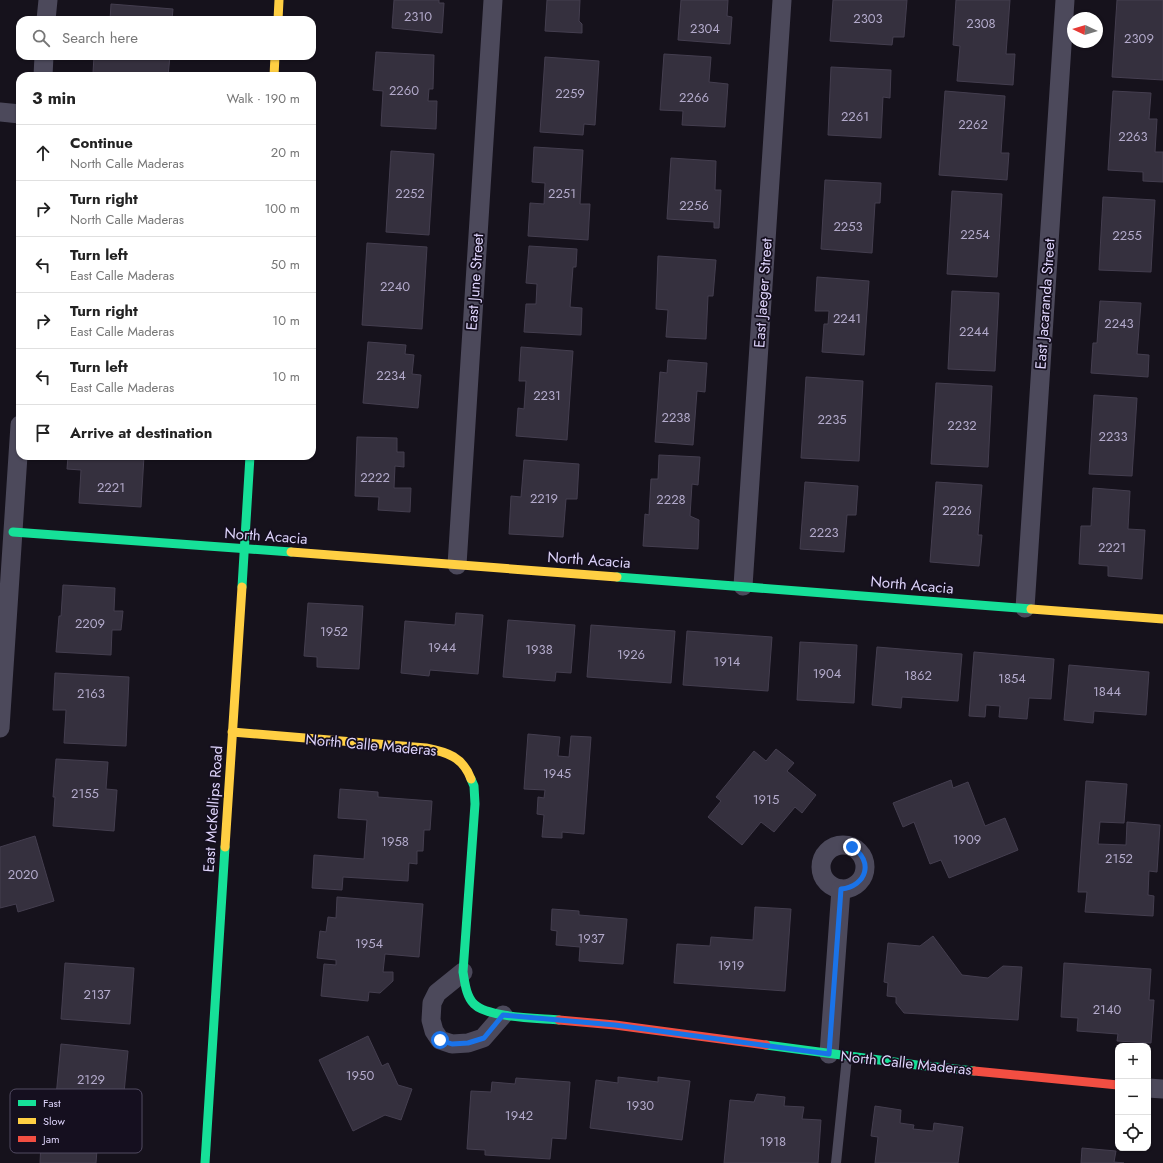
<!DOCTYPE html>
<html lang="en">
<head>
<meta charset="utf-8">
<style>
  body { margin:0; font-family:Jost,sans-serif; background:#f2f2f2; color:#222 }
  .controls { position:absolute; right:12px; bottom:12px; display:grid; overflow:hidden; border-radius:8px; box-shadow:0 1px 3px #0004 }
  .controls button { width:36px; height:36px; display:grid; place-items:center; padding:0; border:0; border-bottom:1px solid #e0e0e0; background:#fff; color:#222; font:20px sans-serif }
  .compass { position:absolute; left:1067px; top:12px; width:36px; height:36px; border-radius:50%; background:#fff; box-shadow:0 1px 3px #0004; rotate:274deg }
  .stop { position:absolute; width:12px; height:12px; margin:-9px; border:3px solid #1a73e8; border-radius:50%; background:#fff }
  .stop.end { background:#1a73e8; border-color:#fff; box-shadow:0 1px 4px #0008 }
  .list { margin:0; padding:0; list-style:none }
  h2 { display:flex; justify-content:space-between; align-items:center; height:52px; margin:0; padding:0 16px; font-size:17px }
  h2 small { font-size:13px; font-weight:400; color:#767676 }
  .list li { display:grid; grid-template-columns:26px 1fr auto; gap:12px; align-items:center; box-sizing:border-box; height:56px; padding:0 16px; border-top:1px solid #e0e0e0 }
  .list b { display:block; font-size:15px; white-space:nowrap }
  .list p { margin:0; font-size:13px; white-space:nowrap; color:#767676 }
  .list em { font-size:13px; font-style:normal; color:#767676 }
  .icon { flex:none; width:22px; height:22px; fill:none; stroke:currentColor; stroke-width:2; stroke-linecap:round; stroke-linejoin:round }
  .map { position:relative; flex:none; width:1163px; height:1163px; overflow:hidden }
  .search { position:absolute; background:#fff; box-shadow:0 1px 3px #0004; left:16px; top:16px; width:300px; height:44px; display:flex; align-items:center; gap:10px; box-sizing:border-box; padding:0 14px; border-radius:12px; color:#767676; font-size:15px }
  .panel { position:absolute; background:#fff; box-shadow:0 1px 3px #0004; left:16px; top:72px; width:300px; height:388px; border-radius:12px }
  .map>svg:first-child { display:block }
  .building { fill:#35303e; stroke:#443e4f }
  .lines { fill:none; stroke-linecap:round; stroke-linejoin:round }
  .lane { stroke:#4c495b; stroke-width:10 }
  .street { stroke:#4c495b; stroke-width:19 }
  .fast { stroke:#16e098; stroke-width:9 }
  .slow { stroke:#ffcf43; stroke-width:9 }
  .jam { stroke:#f24e42; stroke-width:9 }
  .route { stroke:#1a73e8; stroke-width:5 }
  .labels { text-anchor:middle; stroke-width:3.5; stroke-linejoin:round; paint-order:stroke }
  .number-label { font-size:13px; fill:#b3aacb }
  .street-label { font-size:15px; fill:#ddd3fa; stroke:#150f1f }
  .key { fill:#150f1f; stroke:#514a61; stroke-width:1 }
  .key-label { font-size:11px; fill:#ddd3fa }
</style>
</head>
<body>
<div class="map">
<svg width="1163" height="1163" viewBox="0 0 1163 1163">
  <rect width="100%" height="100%" fill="#16121c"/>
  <!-- building -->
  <g class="building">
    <path d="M394 0H439V3H444L442 33 392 28Z"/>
    <path d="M547 0H580L579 21 582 24V33L545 31Z"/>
    <path d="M681 0H728L727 16 732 17 730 44 678 40Z"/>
    <path d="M833 0H907L904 37H893L892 45 830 41Z"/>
    <path d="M956 0H1010L1006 54H1015L1013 85 957 81 960 46 953 45Z"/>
    <path d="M1117 0H1163V80L1112 77Z"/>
    <path d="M111 4 173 9 172 20H110Z"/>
    <path d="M376 52 434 55 433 89H429L428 101H437L436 129 381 126 383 91 373 90Z"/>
    <path d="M664 54 711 57 709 82 728 84 725 127 682 125 683 111 660 110Z"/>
    <path d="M94 56H170L168 76H136L93 73Z"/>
    <path d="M545 57 599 61 595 125 584 124 583 135 540 132Z"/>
    <path d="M831 67 891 70 890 98 883 97 881 138 828 135Z"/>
    <path d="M945 91 1005 96 1001 153H1009L1007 180 939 175Z"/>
    <path d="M1113 91 1151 93 1149 119H1157L1155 152H1163V182L1143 181V172L1108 170Z"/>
    <path d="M534 147 583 150 580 204H590L588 240 528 236 530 203 544 204 545 183 532 182Z"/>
    <path d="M391 151 434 154 429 235 386 232Z"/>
    <path d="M671 158 716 161 715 190H721L719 228H714V222L667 219Z"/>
    <path d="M825 180 881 183 880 203H875L872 253 821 249Z"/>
    <path d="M952 191 1002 194 997 277 947 274Z"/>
    <path d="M1103 197 1155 200 1151 272 1099 270Z"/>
    <path d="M367 243 427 247 422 329 362 325Z"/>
    <path d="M529 246 577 249 576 267H573L570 307 582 308 581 335 524 332 526 304H536L537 284 526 283Z"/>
    <path d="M658 256 716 260 713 296H708L706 339 666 337 668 310 656 309Z"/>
    <path d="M817 277 869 281 864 355 822 352 824 324H828L829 311H815Z"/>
    <path d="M952 291 999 293 995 371 948 369Z"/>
    <path d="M1100 301 1141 303 1137 354 1149 355 1148 377 1091 373 1093 343H1097Z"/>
    <path d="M368 342 406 345 405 354 414 355 412 374 421 375 418 408 363 403Z"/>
    <path d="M521 347 573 351 567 440 516 436 518 408 524 409 526 381H519Z"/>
    <path d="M668 360 707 363 705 392 697 391 693 445 655 442 660 372 667 373Z"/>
    <path d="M806 377 863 381 859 461 801 458Z"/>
    <path d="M936 383 992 386 988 467 931 464Z"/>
    <path d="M1094 395 1137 398 1132 476 1089 474Z"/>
    <path d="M357 437 397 438V452H404V467L395 466 394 488H411L410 512 378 510 379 497 355 496Z"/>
    <path d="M659 455 700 457 698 485 692 484 690 516 699 520 698 549 643 546 645 514 649 515 651 479H658Z"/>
    <path d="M68 456H144L141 507 79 503 81 470 67 469Z"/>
    <path d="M524 460 579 464 577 499H566L563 537 509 534 511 496 521 497Z"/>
    <path d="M805 482 858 486 856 515H847L844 552 800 549Z"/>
    <path d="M936 482 982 485 978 535H982L979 566 930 562Z"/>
    <path d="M1093 488 1130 491 1128 529 1145 530 1142 579 1108 576V566L1079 564 1081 526H1091Z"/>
    <path d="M63 585 115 588 114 611H123L121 630H112L111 655 56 652 59 616H61Z"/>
    <path d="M308 603 363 606 359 669 317 667V657L304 656Z"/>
    <path d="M456 613 483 615 478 674 430 670 429 676 401 673 405 621 455 625Z"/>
    <path d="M508 620 575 625 571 673 556 672 555 681 503 677Z"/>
    <path d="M591 625 675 631 671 683 587 677Z"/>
    <path d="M687 631 772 637 768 691 683 685Z"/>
    <path d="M800 642 857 645 854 703 797 700Z"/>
    <path d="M877 647 962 654 958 701 902 697 901 708 872 705Z"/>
    <path d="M974 652 1054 659 1051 699 1029 698 1027 719 999 717 1000 706 986 705 985 717 969 716Z"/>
    <path d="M1069 665 1149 672 1146 715 1094 711 1093 723 1064 720Z"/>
    <path d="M55 673 129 677 126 746 64 743 66 710H53Z"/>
    <path d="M528 734 560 737 558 756 569 757 571 736 591 737 584 834 562 832V838L542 837 544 815 537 814 538 797 544 798 545 790 524 789Z"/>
    <path d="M776 749 794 763 787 771 816 795 802 813 795 807 774 832 761 822 742 845 708 817 721 801 716 797 754 751 766 761Z"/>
    <path d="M56 759 108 762 106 789 117 790 114 831 53 826 55 797H53Z"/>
    <path d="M951 780 953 788 968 782 985 826 1005 818 1018 850 949 878 941 860 930 864 914 822 903 827 893 803Z"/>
    <path d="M1086 781 1127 784 1124 823 1100 822 1098 844 1126 845 1127 822 1160 825 1157 872 1149 871 1148 895 1154 896 1153 916 1085 912 1087 892H1078Z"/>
    <path d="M340 789 378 792V797L432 801 430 830H424L423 851H417V864L409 863 408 881 343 877 342 890 312 888 314 855 364 859 367 820 338 818Z"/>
    <path d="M35 836 54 901 18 912 16 904 0 908V847Z"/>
    <path d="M337 897 423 904 419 957 385 954 383 972H393V981L380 993 369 992 368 1001 321 996 324 964 336 965V960L317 958 320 931 326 932 328 917 336 918Z"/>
    <path d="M755 907 791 909 785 991 674 983 677 944 710 946 711 937 753 940Z"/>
    <path d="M552 909 579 911V915L627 919 623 964 579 961 580 947 556 945 557 931 551 930Z"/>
    <path d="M933 936 962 975 988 978 1003 966 1022 967 1018 1020 904 1013 896 1003V997L887 996 888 983 884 982 888 943 920 946Z"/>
    <path d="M65 963 134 968 130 1024 61 1019Z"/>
    <path d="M1064 963 1151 969 1149 1000H1154L1151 1043 1117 1041 1118 1034 1077 1031 1078 1018 1061 1017Z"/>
    <path d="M368 1036 382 1066 388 1063 398 1085 412 1089 401 1120 385 1115 353 1131 319 1060Z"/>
    <path d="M61 1044 128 1051 122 1114 55 1107Z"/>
    <path d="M618 1077 658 1082V1077L690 1081 682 1140 590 1128 596 1080 618 1083Z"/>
    <path d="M516 1078 570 1082 566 1139 552 1138 550 1159 485 1155V1150L467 1149 471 1091 491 1092 492 1082 515 1084Z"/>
    <path d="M757 1094 785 1097 784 1106 804 1107 802 1119 821 1120 818 1163H724L730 1100 754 1102Z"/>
    <path d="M875 1106 901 1110 900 1123 914 1125 913 1129 933 1131 934 1123 963 1127 958 1163H875L878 1137 871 1136Z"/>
    <path d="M42 1120 110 1123 108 1151 97 1150 96 1163H40Z"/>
    <path d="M1082 1148 1116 1151 1114 1162 1124 1163H1081Z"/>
  </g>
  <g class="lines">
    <!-- lane -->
    <path class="lane" d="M836 1163 847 1057"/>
    <!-- street -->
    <g class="street">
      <path d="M46 20 48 0"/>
      <path d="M43 76 44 56"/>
      <path d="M0 112 20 114"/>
      <path d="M457 565 493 0"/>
      <path d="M743 586 782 0"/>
      <path d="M1025 608 1065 0"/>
      <path d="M0 728 20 425"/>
      <circle cx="843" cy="867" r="22"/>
      <path d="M463 972 437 993 432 1003 431 1020 434 1031 440 1040 452 1044 468 1043 483 1038 503 1015"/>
      <path d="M829 1054 841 889"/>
      <path d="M1148 1088 1163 1089"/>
    </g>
    <!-- fast -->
    <g class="fast">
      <path d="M13 532 291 552"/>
      <path d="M617 577 1031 609"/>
      <path d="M242 587 250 456"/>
      <path d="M471 779 474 786 475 804 463 972C465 983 466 996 474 1004 488 1018 539 1018 559 1020"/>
      <path d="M766 1045 917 1065 974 1071"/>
      <path d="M205 1163 225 847"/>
    </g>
    <!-- slow -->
    <g class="slow">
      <path d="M278 20 279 0"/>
      <path d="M274 76 275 56"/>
      <path d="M291 552 617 577"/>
      <path d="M1031 609 1163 619"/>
      <path d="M232 732 426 748C447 752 463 757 471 779"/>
      <path d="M225 847 242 587"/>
    </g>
    <!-- jam -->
    <g class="jam">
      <path d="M559 1020 615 1025 766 1045"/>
      <path d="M974 1071 1118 1085"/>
    </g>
  </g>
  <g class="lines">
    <!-- route -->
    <path class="route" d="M440 1040 452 1044 468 1043 484 1038 503 1015 615 1025 829 1054 841 889C867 886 874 861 852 847"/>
  </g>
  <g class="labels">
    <!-- number labels -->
    <g class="number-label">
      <text x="418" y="21">2310</text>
      <text x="868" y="23">2303</text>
      <text x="981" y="28">2308</text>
      <text x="705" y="33">2304</text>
      <text x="1139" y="43">2309</text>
      <text x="404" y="95">2260</text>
      <text x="570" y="98">2259</text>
      <text x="694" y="102">2266</text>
      <text x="855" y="121">2261</text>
      <text x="973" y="129">2262</text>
      <text x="1133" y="141">2263</text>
      <text x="410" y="198">2252</text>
      <text x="562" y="198">2251</text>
      <text x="694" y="210">2256</text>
      <text x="848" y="231">2253</text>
      <text x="975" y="239">2254</text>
      <text x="1127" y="240">2255</text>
      <text x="395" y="291">2240</text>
      <text x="847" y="323">2241</text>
      <text x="1119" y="328">2243</text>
      <text x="974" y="336">2244</text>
      <text x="391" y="380">2234</text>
      <text x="547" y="400">2231</text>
      <text x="676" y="422">2238</text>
      <text x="832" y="424">2235</text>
      <text x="962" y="430">2232</text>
      <text x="1113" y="441">2233</text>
      <text x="375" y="482">2222</text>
      <text x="111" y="492">2221</text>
      <text x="544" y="503">2219</text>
      <text x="671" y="504">2228</text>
      <text x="957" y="515">2226</text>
      <text x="824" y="537">2223</text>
      <text x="1112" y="552">2221</text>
      <text x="90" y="628">2209</text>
      <text x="334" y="636">1952</text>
      <text x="442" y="652">1944</text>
      <text x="539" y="654">1938</text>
      <text x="631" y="659">1926</text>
      <text x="727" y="666">1914</text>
      <text x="827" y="678">1904</text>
      <text x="918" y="680">1862</text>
      <text x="1012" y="683">1854</text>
      <text x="1107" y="696">1844</text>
      <text x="91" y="698">2163</text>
      <text x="557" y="778">1945</text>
      <text x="85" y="798">2155</text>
      <text x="766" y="804">1915</text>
      <text x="967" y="844">1909</text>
      <text x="395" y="846">1958</text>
      <text x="1119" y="863">2152</text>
      <text x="23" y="879">2020</text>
      <text x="591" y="943">1937</text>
      <text x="369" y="948">1954</text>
      <text x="731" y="970">1919</text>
      <text x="97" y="999">2137</text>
      <text x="1107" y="1014">2140</text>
      <text x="360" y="1080">1950</text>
      <text x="91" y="1084">2129</text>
      <text x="640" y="1110">1930</text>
      <text x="519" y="1120">1942</text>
      <text x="773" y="1146">1918</text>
    </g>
    <!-- street labels -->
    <g class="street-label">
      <text transform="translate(475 282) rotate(-86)" y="5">East June Street</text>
      <text transform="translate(763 293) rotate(-86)" y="5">East Jaeger Street</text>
      <text transform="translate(1045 304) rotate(-86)" y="5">East Jacaranda Street</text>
      <text transform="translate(266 536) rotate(4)" y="5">North Acacia</text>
      <text transform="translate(589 560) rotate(4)" y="5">North Acacia</text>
      <text transform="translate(912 585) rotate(5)" y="5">North Acacia</text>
      <text transform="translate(371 745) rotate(5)" y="5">North Calle Maderas</text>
      <text transform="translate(213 809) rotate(-86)" y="5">East McKellips Road</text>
      <text transform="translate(906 1063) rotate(6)" y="5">North Calle Maderas</text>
    </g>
  </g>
  <!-- legend -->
  <rect x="10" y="1089" width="132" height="64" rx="6" class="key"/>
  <rect x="18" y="1100" width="18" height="6" fill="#16e098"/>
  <rect x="18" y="1118" width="18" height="6" fill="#ffcf43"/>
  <rect x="18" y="1136" width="18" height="6" fill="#f24e42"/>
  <g class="key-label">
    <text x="43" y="1107">Fast</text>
    <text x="43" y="1125">Slow</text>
    <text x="43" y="1143">Jam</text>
  </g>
</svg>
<div class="controls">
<button>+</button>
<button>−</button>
<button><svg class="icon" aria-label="locate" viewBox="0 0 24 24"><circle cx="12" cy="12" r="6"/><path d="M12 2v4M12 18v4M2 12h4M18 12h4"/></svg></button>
</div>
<svg class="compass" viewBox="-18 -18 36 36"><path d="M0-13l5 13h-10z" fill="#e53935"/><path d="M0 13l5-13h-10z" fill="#767676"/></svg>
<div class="stop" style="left:440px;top:1040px"></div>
<div class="stop end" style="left:852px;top:847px"></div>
<div class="search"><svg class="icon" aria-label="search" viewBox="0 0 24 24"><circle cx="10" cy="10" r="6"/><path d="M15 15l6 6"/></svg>Search here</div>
<section class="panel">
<h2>3 min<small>Walk · 190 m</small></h2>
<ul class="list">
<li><svg class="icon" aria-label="ahead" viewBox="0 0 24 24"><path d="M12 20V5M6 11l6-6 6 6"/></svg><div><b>Continue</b><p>North Calle Maderas</p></div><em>20 m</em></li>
<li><svg class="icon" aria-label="right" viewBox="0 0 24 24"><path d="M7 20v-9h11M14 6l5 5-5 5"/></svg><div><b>Turn right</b><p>North Calle Maderas</p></div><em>100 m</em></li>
<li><svg class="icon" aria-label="left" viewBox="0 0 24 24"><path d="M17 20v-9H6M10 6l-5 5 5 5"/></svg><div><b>Turn left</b><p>East Calle Maderas</p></div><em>50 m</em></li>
<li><svg class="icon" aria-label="right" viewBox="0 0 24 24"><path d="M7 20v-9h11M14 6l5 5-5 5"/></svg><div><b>Turn right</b><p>East Calle Maderas</p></div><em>10 m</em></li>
<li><svg class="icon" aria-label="left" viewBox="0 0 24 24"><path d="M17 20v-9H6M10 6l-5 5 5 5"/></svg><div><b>Turn left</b><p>East Calle Maderas</p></div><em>10 m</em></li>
<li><svg class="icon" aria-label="arrive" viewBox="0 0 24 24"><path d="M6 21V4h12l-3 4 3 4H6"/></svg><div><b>Arrive at destination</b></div></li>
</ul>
</section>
</div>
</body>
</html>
